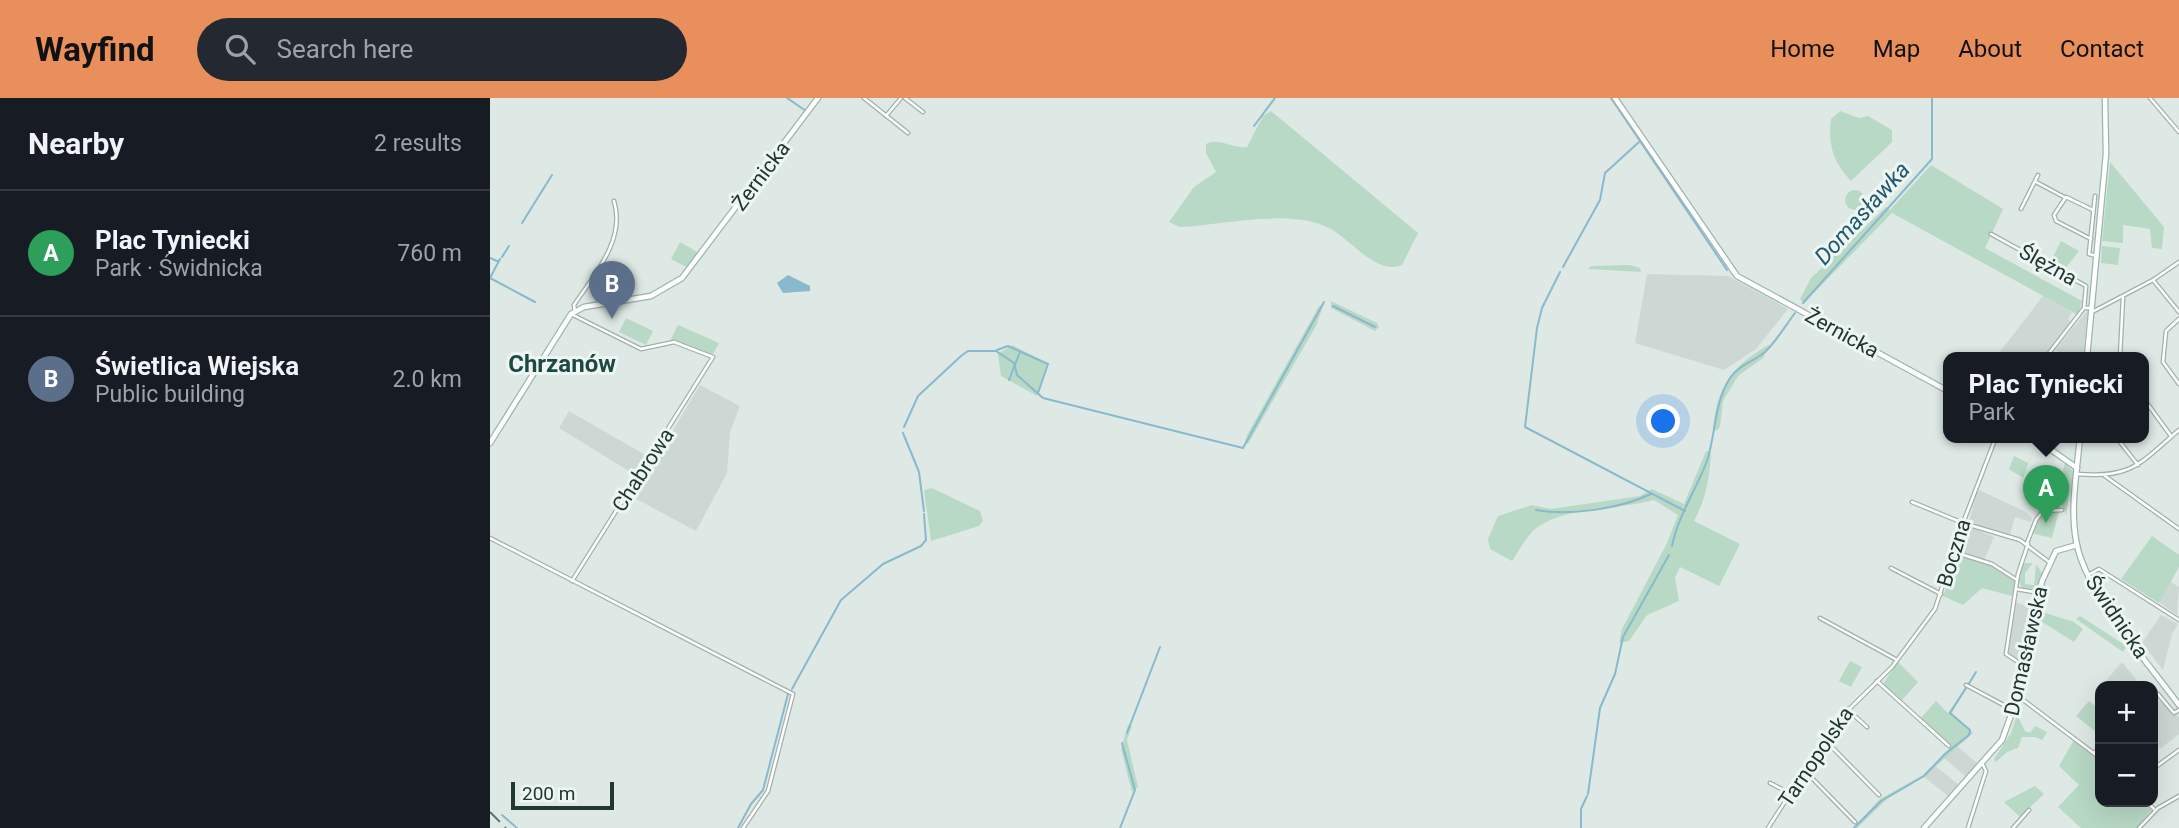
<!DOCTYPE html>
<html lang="en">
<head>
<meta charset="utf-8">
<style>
  body { margin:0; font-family:Roboto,sans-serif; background:#242831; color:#f1f3f6 }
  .controls { position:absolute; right:21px; bottom:21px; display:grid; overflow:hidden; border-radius:14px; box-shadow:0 7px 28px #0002 }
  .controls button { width:63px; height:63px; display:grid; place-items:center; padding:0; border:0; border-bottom:2px solid #363941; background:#171b24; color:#f1f3f6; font:35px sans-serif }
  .scale { position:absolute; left:21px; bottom:18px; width:103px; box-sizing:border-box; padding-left:7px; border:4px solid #213734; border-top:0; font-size:19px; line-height:24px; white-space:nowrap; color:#213734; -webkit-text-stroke:5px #eef6f3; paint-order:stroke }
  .you { position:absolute; left:1174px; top:324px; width:24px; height:24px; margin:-18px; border:5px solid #fff; border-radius:50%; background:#1a73e8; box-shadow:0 0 0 10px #1a73e833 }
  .badge { display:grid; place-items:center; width:46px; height:46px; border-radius:50%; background:#e98f5c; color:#fff; font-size:23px; font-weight:700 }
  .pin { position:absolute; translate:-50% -58px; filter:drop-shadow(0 2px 4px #0008) }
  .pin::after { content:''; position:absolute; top:37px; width:24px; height:21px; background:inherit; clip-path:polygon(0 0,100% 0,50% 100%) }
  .popup { position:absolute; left:1453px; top:254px; width:206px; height:91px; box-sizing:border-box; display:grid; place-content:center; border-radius:14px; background:#171b24; filter:drop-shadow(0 2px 5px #0005); font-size:23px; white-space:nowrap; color:#9ea1a6 }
  .popup b { font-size:26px; color:#f1f3f6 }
  .popup::after { content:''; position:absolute; left:50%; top:100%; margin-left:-14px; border:14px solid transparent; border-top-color:#171b24 }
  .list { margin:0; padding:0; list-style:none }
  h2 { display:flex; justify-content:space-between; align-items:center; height:91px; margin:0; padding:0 28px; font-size:30px }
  h2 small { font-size:23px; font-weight:400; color:#9ea1a6 }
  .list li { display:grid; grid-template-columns:46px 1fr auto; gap:21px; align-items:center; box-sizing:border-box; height:126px; padding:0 28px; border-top:2px solid #363941 }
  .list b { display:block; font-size:26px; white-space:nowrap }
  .list p { margin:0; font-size:23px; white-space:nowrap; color:#9ea1a6 }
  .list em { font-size:23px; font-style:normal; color:#9ea1a6 }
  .icon { flex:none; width:38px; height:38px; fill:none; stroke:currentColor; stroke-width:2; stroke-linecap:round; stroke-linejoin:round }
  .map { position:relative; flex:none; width:1689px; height:730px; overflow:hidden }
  header { display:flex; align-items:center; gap:42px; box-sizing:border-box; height:98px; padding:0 35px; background:#e98f5c; color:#111 }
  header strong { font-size:33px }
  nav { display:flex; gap:38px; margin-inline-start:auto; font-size:24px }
  .search { width:490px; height:63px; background:#242831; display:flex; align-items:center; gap:18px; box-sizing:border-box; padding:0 24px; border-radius:38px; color:#9ea1a6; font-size:26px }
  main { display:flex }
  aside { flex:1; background:#171b24 }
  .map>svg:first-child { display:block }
  .built { fill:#cdd8d4 }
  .green { fill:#b8d9c5 }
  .water { fill:#89b9cc }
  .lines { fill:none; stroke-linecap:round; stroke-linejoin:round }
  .stream { stroke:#89b9cc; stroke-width:2 }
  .street-casing { stroke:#a2b0ac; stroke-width:5 }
  .secondary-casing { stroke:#9eb4ae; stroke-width:7 }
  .street { stroke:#fff; stroke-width:2.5 }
  .secondary { stroke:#fff; stroke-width:4.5 }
  .rail { stroke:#5b7370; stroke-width:2; stroke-dasharray:14 7; stroke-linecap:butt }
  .labels { text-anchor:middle; stroke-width:6; stroke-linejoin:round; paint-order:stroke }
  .street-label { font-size:21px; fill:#213734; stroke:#eef6f3 }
  .water-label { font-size:23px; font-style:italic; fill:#1f586f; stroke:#eef6f3 }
  .quarter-label { font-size:24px; font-weight:bold; fill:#1e4843; stroke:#eef6f3 }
</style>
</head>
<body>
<header>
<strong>Wayfind</strong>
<div class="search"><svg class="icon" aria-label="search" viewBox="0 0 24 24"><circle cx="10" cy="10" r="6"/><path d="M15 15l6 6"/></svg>Search here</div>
<nav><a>Home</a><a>Map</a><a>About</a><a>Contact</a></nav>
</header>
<main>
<aside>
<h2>Nearby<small>2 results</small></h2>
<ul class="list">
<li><span class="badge" style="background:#2e9e5b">A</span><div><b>Plac Tyniecki</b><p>Park · Świdnicka</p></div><em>760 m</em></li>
<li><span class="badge" style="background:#5c6f8a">B</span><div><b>Świetlica Wiejska</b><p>Public building</p></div><em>2.0 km</em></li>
</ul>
</aside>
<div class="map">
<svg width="1689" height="730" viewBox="0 0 1689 730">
  <rect width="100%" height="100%" fill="#dee9e5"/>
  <!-- built -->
  <g class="built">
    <path d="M1157 176 1238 178 1298 211 1266 251 1234 272 1145 245Z"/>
    <path d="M1553 198 1582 214 1578 221 1581 226 1555 259H1506Z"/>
    <path d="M1598 212 1593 259H1577L1565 252Z"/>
    <path d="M210 287 250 308 240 334 237 375 206 433 139 397 175 346Z"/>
    <path d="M79 313 159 359 147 378 69 330Z"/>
    <path d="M1487 391 1536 414 1542 420 1541 424 1525 419 1520 436 1515 437 1479 425Z"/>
    <path d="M1476 427 1504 439 1494 462 1466 452Z"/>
    <path d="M1681 484 1689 489 1687 517 1669 504Z"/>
    <path d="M1525 504 1544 511 1533 564 1518 555Z"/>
    <path d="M1671 517 1688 526 1682 536 1673 572 1652 545Z"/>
    <path d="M1632 564 1651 588H1612L1625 572Z"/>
    <path d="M1663 597 1689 619V636L1670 651 1663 641Z"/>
    <path d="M1468 649 1488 666 1476 679 1453 659Z"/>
    <path d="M1445 668 1469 687 1458 698 1434 679Z"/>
  </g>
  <!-- green -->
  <g class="green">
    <path d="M781 13 928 135 912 167C886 178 860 140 839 130 799 110 733 127 690 129L679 124 704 89 726 74 716 55V46C729 39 742 51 757 49L773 18Z"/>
    <path d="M1350 13 1369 20 1378 18 1402 32V44L1361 83C1343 63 1338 48 1341 21Z"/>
    <path d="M1620 64 1674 129 1672 151 1662 150 1660 131 1633 127V145L1612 143Z"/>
    <path d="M1441 67 1513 111 1495 150 1592 203 1588 217 1402 115 1314 205 1310 201 1321 180 1396 109 1400 112Z"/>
    <circle cx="1365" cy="102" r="10"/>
    <path d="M1571 143 1589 153 1574 172 1560 165Z"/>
    <path d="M190 144 209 155 198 170 181 161Z"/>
    <path d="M1612 148 1630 150 1628 167 1611 165Z"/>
    <path d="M1140 167 1150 170 1151 174 1098 171 1101 168Z"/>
    <path d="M841 203 887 225 889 229 885 233 841 210Z"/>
    <path d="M829 208H833L826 228 758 346 755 344 757 337Z"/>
    <path d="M136 220 163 233 156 247 129 234Z"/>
    <path d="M188 227 229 245 223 256 180 243Z"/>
    <path d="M1280 246 1273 260 1248 278 1233 303 1230 329 1226 333 1223 330C1227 288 1243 267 1280 246Z"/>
    <path d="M522 247 557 265 547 298 511 278 508 256Z"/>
    <path d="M1546 344 1533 380 1519 371 1524 358 1538 365Z"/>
    <path d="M1216 353 1221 354C1220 378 1216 401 1204 423L1250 446 1229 488 1190 469 1185 480 1189 503 1157 517 1139 543 1129 545 1132 531 1177 445 1188 417 1164 402C1129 412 1066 408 1041 435 1034 443 1028 454 1022 463L1000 451 998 441 1008 418 1042 407 1061 411 1150 398 1162 391 1194 406Z"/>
    <path d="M1575 365 1584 374 1576 416 1571 405 1578 385 1573 373Z"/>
    <path d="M442 390 490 413 493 423 489 428 441 443 434 392Z"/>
    <path d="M1569 413 1562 440 1541 435 1553 415Z"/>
    <path d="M1662 438 1689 457V469L1669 505 1631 481Z"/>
    <path d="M1468 457 1501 467 1525 483 1522 498 1492 490 1473 507 1453 498Z"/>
    <path d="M1535 465H1543L1535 475V486L1544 487 1546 466 1552 475 1547 493 1533 491C1526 482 1528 473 1535 465Z"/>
    <path d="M1600 494 1639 544 1633 554 1586 521 1590 518 1635 547 1637 544Z"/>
    <path d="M1552 514 1584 524 1593 531 1584 544 1549 522Z"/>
    <path d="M1360 563 1372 569 1361 589 1349 583Z"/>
    <path d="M1408 564 1428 584 1412 602 1393 586Z"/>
    <path d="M1476 588 1462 615 1483 635 1434 679 1397 701 1367 730H1363L1390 701 1433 677 1462 648 1431 620 1446 603 1458 615Z"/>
    <path d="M1599 603 1610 612V637L1586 618Z"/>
    <path d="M1527 617 1535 633 1540 635 1545 628 1557 634 1552 642 1545 639H1532L1528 650 1517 654 1506 664 1504 661 1521 635Z"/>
    <path d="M638 627 642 628 637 642 648 689 642 694 631 651Z"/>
    <path d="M1584 642 1610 663V704H1653L1661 712 1647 730H1591L1568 709 1589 687 1569 668Z"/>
    <path d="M1545 688 1554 696 1530 719 1514 704Z"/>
  </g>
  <!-- water -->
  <path class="water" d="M298 177 320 188V193L293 195 287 185Z"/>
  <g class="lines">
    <!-- stream -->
    <g class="stream">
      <path d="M297 0 316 13"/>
      <path d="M1121 0 1237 172"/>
      <path d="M764 28 785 0"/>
      <path d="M32 125 62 77"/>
      <path d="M12 159 19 148"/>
      <path d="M0 160 7 163"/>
      <path d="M1073 169 1110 102 1115 75 1149 44"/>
      <path d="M1070 174 1052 210 1047 230 1035 329 1195 413"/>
      <path d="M0 180 45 204"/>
      <path d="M0 180 10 161"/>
      <path d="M1313 205 1442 61V0"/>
      <path d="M843 208 885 229"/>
      <path d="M507 252 518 248 558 266 548 295"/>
      <path d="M519 282 530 254"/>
      <path d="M414 329 428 298 471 258 478 253H506L524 265 527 277 553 300 753 350 834 204"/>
      <path d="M413 335 429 374 434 413"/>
      <path d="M1046 412C1080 418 1129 411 1161 396"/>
      <path d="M1182 448C1188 418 1206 392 1217 363 1226 335 1224 305 1240 280 1249 267 1263 264 1275 254 1286 244 1295 228 1305 215"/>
      <path d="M1478 587 1486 574"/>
      <path d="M302 591 351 502 393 466 431 448 436 442 434 416"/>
      <path d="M637 635 670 549"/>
      <path d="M1098 696 1110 610 1125 576 1133 539 1179 457"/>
      <path d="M12 717 27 730"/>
      <path d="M248 730 261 706 273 692 298 596"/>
      <path d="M630 730 645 692 632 645"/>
      <path d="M1091 730V711L1097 698"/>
      <path d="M1364 730 1391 703 1434 678 1455 656 1479 637 1480 632 1460 615 1476 590"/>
    </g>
    <defs>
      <g id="street">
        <path d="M374 0 418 35"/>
        <path d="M415 0 433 14"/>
        <path d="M1660 0 1689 34"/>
        <path d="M396 18 411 0"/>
        <path d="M1546 84 1574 99"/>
        <path d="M1605 98 1599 156 1607 158"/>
        <path d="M1531 111 1548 77"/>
        <path d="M1501 136 1596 188 1594 210"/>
        <path d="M1601 141 1566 123 1564 117 1576 99 1603 112"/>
        <path d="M1663 182 1689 214"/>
        <path d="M85 214 84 207C104 177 136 142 124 103"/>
        <path d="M1602 214 1663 182 1689 164"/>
        <path d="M81 216 151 251 184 244 223 259 82 483"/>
        <path d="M1689 221 1676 233 1673 264 1689 286"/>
        <path d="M1556 259 1594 210H1602"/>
        <path d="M1630 259 1633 199"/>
        <path d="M1654 301 1681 338"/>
        <path d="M1626 339 1648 367"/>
        <path d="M1587 376C1642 381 1650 365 1689 332"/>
        <path d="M1615 378 1689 431"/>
        <path d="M1422 404 1473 425 1530 442 1559 464"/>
        <path d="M0 440 303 596 278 693 253 730"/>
        <path d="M1537 445 1546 422 1553 413 1572 412"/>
        <path d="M1464 454 1502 466 1527 482"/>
        <path d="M1401 470 1451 496"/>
        <path d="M1598 477 1609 471 1689 522"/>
        <path d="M1526 491 1550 495"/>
        <path d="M1330 520 1407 562"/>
        <path d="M1534 568 1516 556 1528 476 1538 446"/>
        <path d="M1387 583 1459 648"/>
        <path d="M1476 587 1523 612"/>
        <path d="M1663 595 1668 596 1684 615 1689 612"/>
        <path d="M1528 598 1610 660"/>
        <path d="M1357 611 1377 629"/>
        <path d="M1335 642 1389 697"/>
        <path d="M1604 655 1610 649"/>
        <path d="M1663 671 1689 652"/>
        <path d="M1316 674 1365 724"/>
        <path d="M1280 685 1301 696"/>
        <path d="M1657 704 1664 711"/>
        <path d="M1278 730 1347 623 1402 569 1445 511 1473 425 1506 339"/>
        <path d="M1478 730 1496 673 1493 667"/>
        <path d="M1523 730 1539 712"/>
        <path d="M1649 730 1668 710 1689 698"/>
      </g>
      <g id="secondary">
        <path d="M1125 0 1247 178 1458 293"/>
        <path d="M1597 259 1616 56 1615 0"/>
        <path d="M1543 339 1587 370"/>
        <path d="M1590 339C1587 373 1580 409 1586 442 1594 494 1658 564 1689 607"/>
        <path d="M0 345 81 216 94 209 161 198 192 180 328 0"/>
        <path d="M1434 730 1512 642 1528 598 1552 483 1566 453 1587 447"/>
      </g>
    </defs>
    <!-- street casing -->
    <use href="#street" class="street-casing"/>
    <!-- secondary casing -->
    <use href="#secondary" class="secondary-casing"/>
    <!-- street -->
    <use href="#street" class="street"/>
    <!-- secondary -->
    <use href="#secondary" class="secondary"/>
    <!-- rail -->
    <path class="rail" d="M0 714 16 730"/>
  </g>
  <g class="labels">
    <!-- street labels -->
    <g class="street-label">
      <text transform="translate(271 78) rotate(-53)" y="7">Żernicka</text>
      <text transform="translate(1558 167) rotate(29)" y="7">Ślężna</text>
      <text transform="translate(1352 235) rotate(29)" y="7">Żernicka</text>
      <text transform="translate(153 372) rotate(-57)" y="7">Chabrowa</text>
      <text transform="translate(1464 455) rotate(-73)" y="7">Boczna</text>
      <text transform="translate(1627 519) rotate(56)" y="7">Świdnicka</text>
      <text transform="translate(1536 553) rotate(-77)" y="7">Domasławska</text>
      <text transform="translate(1326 659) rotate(-56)" y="7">Tarnopolska</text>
    </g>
    <!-- water labels -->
    <g class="water-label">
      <text transform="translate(1372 115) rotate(-48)" y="8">Domasławka</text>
    </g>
    <!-- quarter labels -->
    <g class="quarter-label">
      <text x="72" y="274">Chrzanów</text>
    </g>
  </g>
</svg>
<div class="controls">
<button>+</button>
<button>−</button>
</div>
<div class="scale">200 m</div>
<div class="you"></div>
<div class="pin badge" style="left:1556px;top:425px;background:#2e9e5b">A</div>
<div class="popup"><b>Plac Tyniecki</b>Park</div>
<div class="pin badge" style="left:122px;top:221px;background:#5c6f8a">B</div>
</div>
</main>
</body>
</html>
